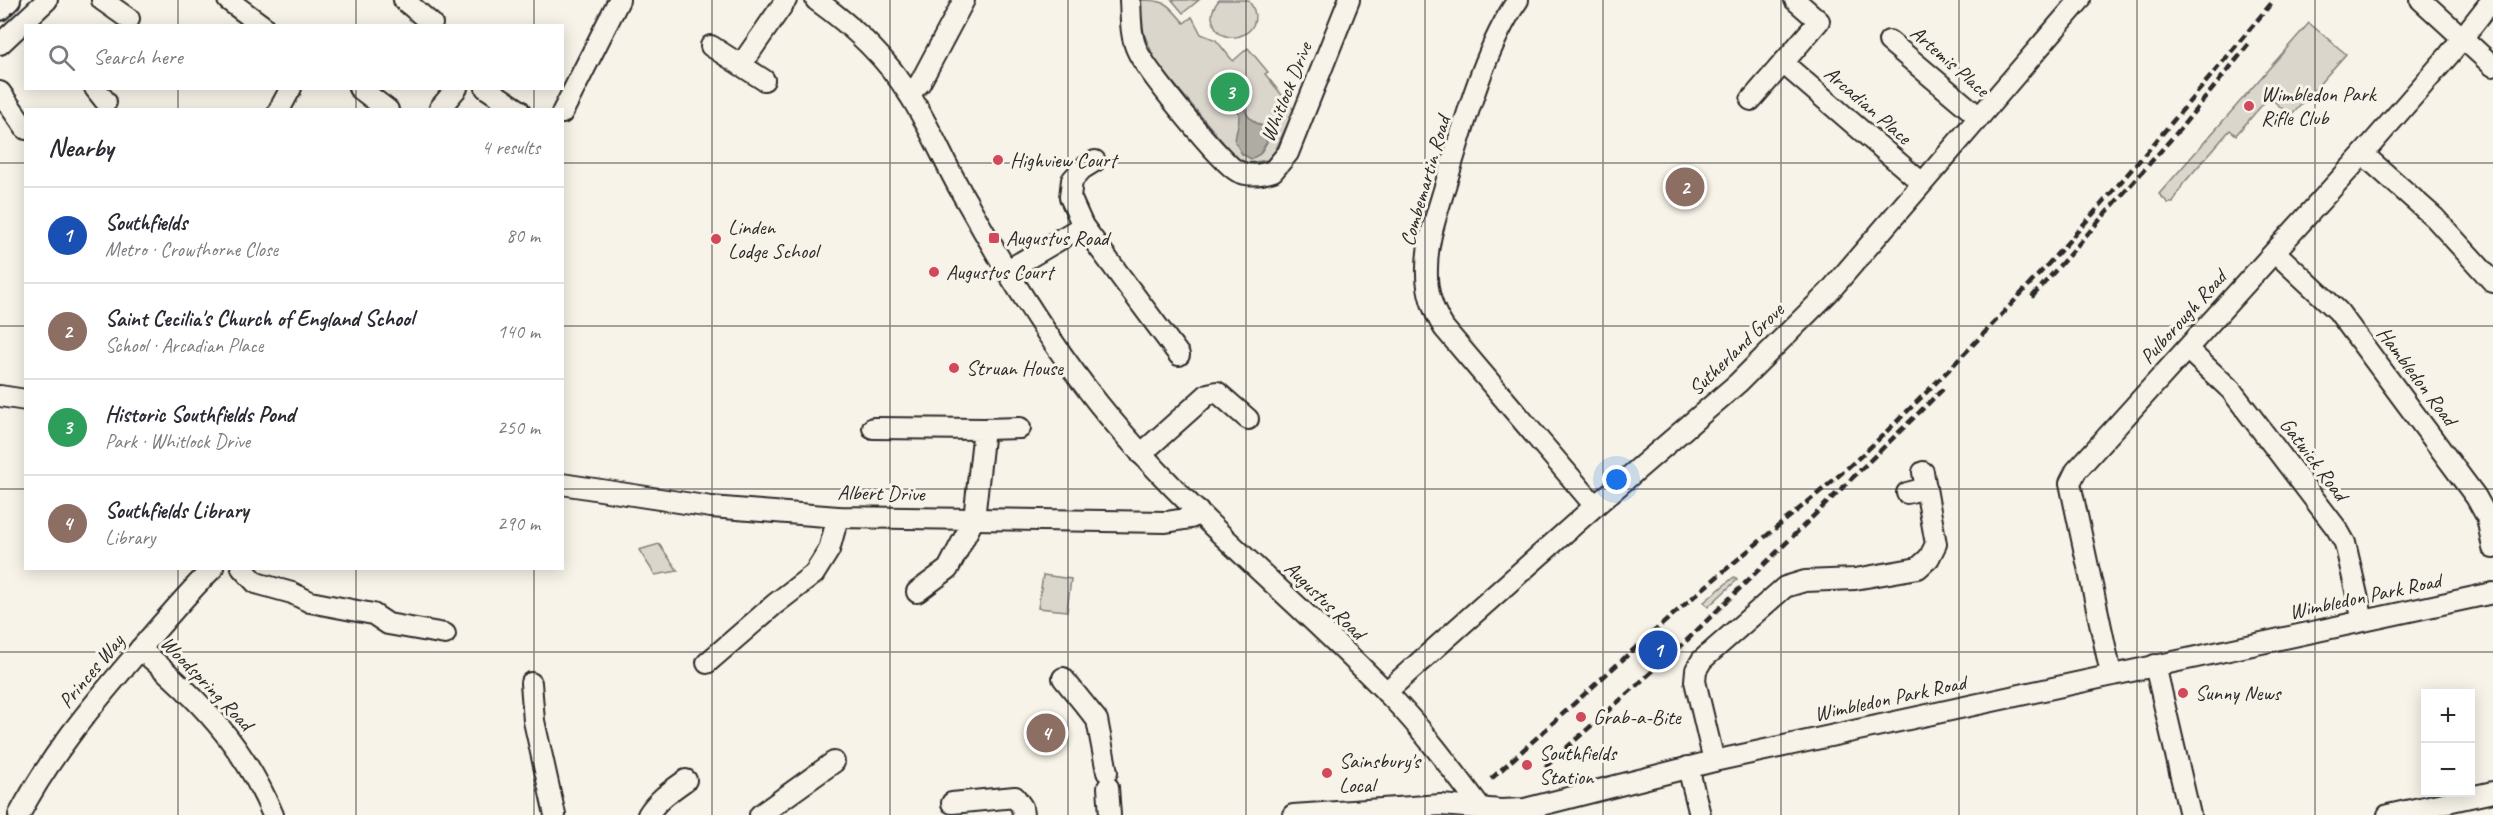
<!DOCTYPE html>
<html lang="en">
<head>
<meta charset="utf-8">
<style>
  body { margin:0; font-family:Caveat,sans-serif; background:#f7f7f7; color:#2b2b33 }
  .controls { position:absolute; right:18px; bottom:18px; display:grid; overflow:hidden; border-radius:0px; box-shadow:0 3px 15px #0003 }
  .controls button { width:54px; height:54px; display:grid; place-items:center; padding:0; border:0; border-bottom:2px solid #e1e1e2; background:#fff; color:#2b2b33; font:30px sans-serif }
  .you { position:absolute; left:1617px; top:480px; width:21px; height:21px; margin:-15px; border:4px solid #fff; border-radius:50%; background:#1a73e8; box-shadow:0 0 0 9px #1a73e833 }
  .badge { display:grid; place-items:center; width:39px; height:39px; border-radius:50%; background:#1a73e8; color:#fff; font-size:20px; font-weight:700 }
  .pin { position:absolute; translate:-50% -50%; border:3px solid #fff; box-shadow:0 2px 6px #0006 }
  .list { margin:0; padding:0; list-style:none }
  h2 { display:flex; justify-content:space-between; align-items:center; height:78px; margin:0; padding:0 24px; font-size:26px }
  h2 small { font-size:20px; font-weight:400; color:#7c7c81 }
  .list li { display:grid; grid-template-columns:39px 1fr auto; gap:18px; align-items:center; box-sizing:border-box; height:96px; padding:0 24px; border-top:2px solid #e1e1e2 }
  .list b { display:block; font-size:22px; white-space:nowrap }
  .list p { margin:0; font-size:20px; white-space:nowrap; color:#7c7c81 }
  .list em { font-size:20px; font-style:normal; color:#7c7c81 }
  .icon { flex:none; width:33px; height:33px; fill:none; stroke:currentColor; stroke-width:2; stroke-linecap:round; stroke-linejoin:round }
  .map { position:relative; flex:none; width:2493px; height:815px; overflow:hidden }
  .search { position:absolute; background:#fff; box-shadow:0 3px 15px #0003; left:24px; top:24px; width:540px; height:66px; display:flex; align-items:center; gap:15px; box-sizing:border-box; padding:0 21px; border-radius:0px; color:#7c7c81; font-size:22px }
  .panel { position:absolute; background:#fff; box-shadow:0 3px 15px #0003; left:24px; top:108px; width:540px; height:462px; border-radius:0px }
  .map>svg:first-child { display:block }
  .green { fill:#dad6cc; stroke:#82807c; stroke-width:1.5 }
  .water { fill:#afaca4; stroke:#7a7874; stroke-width:1.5 }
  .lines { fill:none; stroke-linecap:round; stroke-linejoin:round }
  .minor-casing { stroke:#2b2b2b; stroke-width:24 }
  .minor { stroke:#f7f3e8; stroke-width:20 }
  .rail { stroke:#2b2b2b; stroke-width:4.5; stroke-dasharray:9 4.5; stroke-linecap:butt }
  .grid { fill:none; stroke:#2b2b2b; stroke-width:1.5; stroke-opacity:0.55 }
  .poi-dot { fill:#d1495b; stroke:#f7f3e8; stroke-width:2 }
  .labels { text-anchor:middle; stroke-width:6; stroke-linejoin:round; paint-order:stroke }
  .street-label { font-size:21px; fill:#2b2b2b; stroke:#f7f3e8 }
  .poi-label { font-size:21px; fill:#2b2b2b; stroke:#f7f3e8; text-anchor:start }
</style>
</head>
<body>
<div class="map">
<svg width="2493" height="815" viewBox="0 0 2493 815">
  <rect width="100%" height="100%" fill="#f7f3e8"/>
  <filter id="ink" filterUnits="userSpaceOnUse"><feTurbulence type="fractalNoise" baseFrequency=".0167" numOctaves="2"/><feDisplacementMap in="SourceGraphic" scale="12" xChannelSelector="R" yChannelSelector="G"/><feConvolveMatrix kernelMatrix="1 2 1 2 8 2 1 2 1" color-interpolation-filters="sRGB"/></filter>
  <g filter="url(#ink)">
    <!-- green -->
    <g class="green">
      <path d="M1140 0C1166 0 1167 3 1184 23L1192 17 1201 34 1216 40 1233 61 1248 48 1268 72 1265 74 1294 110 1275 151 1267 160 1248 163 1236 158 1156 62 1141 27Z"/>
      <path d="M1172 0H1199L1183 13Z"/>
      <path d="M1219 0H1248C1273 30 1224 54 1213 22 1210 14 1214 6 1219 0Z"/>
      <path d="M2309 23 2346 54 2291 116 2269 97 2236 135 2230 130 2183 184 2173 203H2168L2159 194Z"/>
      <path d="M659 544 678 571 655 575 639 550Z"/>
      <path d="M1043 575 1071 579 1067 611 1038 608Z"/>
      <path d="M1734 577 1737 580 1708 607 1704 602Z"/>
    </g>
    <!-- water -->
    <path class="water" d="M1244 81 1248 84 1251 92C1238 108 1247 119 1262 126L1267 142 1260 154 1251 159 1242 154 1235 142C1236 127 1244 116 1234 103H1226L1206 91 1225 98 1232 97Z"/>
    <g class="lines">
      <defs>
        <g id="minor">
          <path d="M102 0 129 19"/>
          <path d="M228 0 263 26"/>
          <path d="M404 0 432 24"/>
          <path d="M816 0C851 25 886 58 909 94 931 128 946 167 967 202 1006 272 1048 340 1098 403 1186 513 1298 600 1395 701 1428 736 1456 775 1485 813"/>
          <path d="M1130 0C1131 16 1130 35 1137 50 1144 68 1221 163 1237 171 1249 177 1261 175 1273 171L1288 153 1349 0"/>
          <path d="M1518 0C1485 46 1463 128 1446 183 1438 211 1427 239 1427 268 1426 291 1432 309 1444 328L1595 506"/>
          <path d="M1795 0 1819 21 1783 63 1922 183"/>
          <path d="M2421 0 2493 66"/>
          <path d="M0 10 10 0"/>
          <path d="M1889 41 1979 117"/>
          <path d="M0 44 47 0"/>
          <path d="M711 46 764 80"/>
          <path d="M741 65 786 0"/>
          <path d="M95 88 106 102"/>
          <path d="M359 88 388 110"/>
          <path d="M486 88 519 110"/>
          <path d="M0 92 26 129"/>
          <path d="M909 94 920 83 964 0"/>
          <path d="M1751 100 1783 63"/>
          <path d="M440 108 457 88"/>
          <path d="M279 110 291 88"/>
          <path d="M562 113 619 0"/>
          <path d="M2363 154 2435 218 2493 282"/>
          <path d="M1095 161 1082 169 1072 180 1070 197 1083 226 1179 355"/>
          <path d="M2275 252 2338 311 2476 497 2487 517 2493 548"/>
          <path d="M1006 271 1083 226"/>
          <path d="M2187 349 2231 390 2337 529 2345 543 2363 621"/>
          <path d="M0 396 26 400"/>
          <path d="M873 428 984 429 974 519 948 569 917 592"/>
          <path d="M984 429 1020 428"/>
          <path d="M1141 454 1208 394 1217 392 1248 419"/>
          <path d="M562 484 711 507 838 517 1166 522 1191 518 1198 511"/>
          <path d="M1907 493 1926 488"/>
          <path d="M242 568 256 583 292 593 310 602 373 614 388 624 445 634"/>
          <path d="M140 649C197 697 244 745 273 815"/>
          <path d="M707 663 775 604 814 574 829 550 838 517"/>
          <path d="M2155 665 2190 815"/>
          <path d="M2111 674 2070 483 2076 471 2363 154 2449 55 2492 0"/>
          <path d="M1063 678 1097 720 1107 772"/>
          <path d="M531 683 534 721 555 815"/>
          <path d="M1386 692 1595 506 1738 383 1829 292 2080 0"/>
          <path d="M1714 761 1695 681 1696 670 1702 660 1785 587 1805 581 1855 579 1918 568 1929 558 1936 544 1923 472"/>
          <path d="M1688 767 1700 815"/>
          <path d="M1108 787 1110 815"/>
          <path d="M952 803 1015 797 1022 807 1023 815"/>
          <path d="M19 815C49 758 89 709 131 660 157 629 184 597 213 568"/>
          <path d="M648 815C657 800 672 790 686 780"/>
          <path d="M760 815 834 762"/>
          <path d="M1293 815 1441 805 1501 810 1525 809 1714 761 2493 593"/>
          <path d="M2388 815 2493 792"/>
        </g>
      </defs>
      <!-- minor casing -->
      <use href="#minor" class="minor-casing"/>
      <!-- minor -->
      <use href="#minor" class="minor"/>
      <!-- rail -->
      <g class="rail">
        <path d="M2032 297 2180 129 2249 44"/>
        <path d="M1545 767 1683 644 1943 389"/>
        <path d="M1491 779C1568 710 1644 638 1724 571 1779 524 1836 482 1888 430 2027 296 2151 149 2274 0"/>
      </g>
    </g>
  </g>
  <!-- grid -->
  <path class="grid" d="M178 0V26M356 0V26M534 0V26M712 0V815M890 0V815M1068 0V815M1246 0V815M1425 0V815M1603 0V815M1781 0V815M1959 0V815M2137 0V815M2315 0V815M178 88V110M356 88V110M534 88V110M0 163H26M562 163H2493M0 326H26M562 326H2493M0 489H26M562 489H2493M178 568V815M356 568V815M534 568V815M0 652H2493"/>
  <!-- markers -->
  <g class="poi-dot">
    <circle cx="2249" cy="106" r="6"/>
    <circle cx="998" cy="160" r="6"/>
    <rect x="988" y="232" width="12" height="12" rx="3"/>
    <circle cx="716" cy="239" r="6"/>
    <circle cx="934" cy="272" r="6"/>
    <circle cx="954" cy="368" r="6"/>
    <circle cx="2183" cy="693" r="6"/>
    <circle cx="1581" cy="717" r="6"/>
    <circle cx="1527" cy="765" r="6"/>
    <circle cx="1327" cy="773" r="6"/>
  </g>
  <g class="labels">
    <!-- street labels -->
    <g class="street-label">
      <text transform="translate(1950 61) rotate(41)" y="7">Artemis Place</text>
      <text transform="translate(1286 92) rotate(-68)" y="7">Whitlock Drive</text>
      <text transform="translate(1868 105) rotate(41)" y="7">Arcadian Place</text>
      <text transform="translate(1425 181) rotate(-74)" y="7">Combemartin Road</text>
      <text transform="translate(2183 317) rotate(-48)" y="7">Pulborough Road</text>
      <text transform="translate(1736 349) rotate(-44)" y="7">Sutherland Grove</text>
      <text transform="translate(2417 376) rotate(53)" y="7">Hambledon Road</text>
      <text transform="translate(2314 459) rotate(53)" y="7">Gatwick Road</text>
      <text transform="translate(881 493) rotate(1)" y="7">Albert Drive</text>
      <text transform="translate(2365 596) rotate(-12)" y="7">Wimbledon Park Road</text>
      <text transform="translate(1325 600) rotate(44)" y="7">Augustus Road</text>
      <text transform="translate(91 671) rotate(-50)" y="7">Princes Way</text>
      <text transform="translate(207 683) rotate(46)" y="7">Woodspring Road</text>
      <text transform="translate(1890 698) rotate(-12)" y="7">Wimbledon Park Road</text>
    </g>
    <!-- poi labels -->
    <g class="poi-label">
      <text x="2261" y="101">Wimbledon Park<tspan x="2261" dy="24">Rifle Club</tspan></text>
      <text x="1010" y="167">Highview Court</text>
      <text x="728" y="234">Linden<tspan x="728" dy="24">Lodge School</tspan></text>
      <text x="1006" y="245">Augustus Road</text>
      <text x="946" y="279">Augustus Court</text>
      <text x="966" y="375">Struan House</text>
      <text x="2195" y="700">Sunny News</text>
      <text x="1593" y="724">Grab-a-Bite</text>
      <text x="1539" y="760">Southfields<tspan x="1539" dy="24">Station</tspan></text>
      <text x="1339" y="768">Sainsbury's<tspan x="1339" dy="24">Local</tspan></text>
    </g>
  </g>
</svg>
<div class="controls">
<button>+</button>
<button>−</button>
</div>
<div class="you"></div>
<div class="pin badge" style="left:1658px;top:650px;background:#1a4fb4">1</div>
<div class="pin badge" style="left:1685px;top:187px;background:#8d6e63">2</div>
<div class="pin badge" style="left:1230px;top:92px;background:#2e9e5b">3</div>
<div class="pin badge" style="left:1046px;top:733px;background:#8d6e63">4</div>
<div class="search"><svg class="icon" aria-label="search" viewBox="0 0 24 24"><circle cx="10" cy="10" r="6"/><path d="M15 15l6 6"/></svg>Search here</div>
<section class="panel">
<h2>Nearby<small>4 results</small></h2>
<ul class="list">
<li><span class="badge" style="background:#1a4fb4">1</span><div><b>Southfields</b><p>Metro · Crowthorne Close</p></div><em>80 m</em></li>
<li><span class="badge" style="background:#8d6e63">2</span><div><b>Saint Cecilia's Church of England School</b><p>School · Arcadian Place</p></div><em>140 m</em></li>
<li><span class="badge" style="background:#2e9e5b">3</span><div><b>Historic Southfields Pond</b><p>Park · Whitlock Drive</p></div><em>250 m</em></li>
<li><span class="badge" style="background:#8d6e63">4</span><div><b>Southfields Library</b><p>Library</p></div><em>290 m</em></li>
</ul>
</section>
</div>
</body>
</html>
